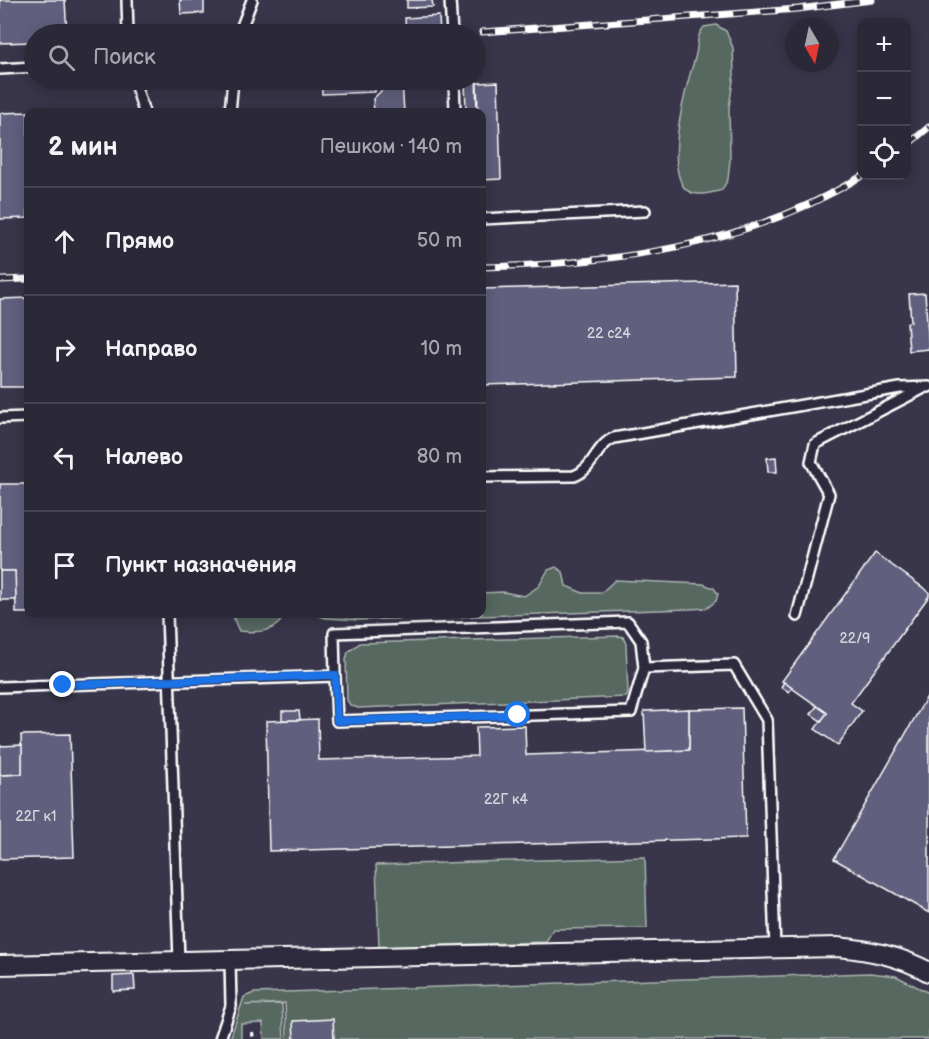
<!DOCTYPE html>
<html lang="ru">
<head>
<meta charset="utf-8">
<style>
  body { margin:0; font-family:"Balsamiq Sans",sans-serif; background:#333040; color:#f1f3f6 }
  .controls { position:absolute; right:18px; top:18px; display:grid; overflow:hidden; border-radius:12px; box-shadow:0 3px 15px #0003 }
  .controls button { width:54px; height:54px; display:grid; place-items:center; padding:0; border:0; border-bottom:2px solid #474453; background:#2b2838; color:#f1f3f6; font:30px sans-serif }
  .compass { position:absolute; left:785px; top:18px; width:54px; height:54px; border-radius:50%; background:#2b2838; box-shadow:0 3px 15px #0003; rotate:171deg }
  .stop { position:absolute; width:18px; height:18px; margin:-14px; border:4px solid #1a73e8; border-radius:50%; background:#fff }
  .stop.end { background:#1a73e8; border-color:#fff; box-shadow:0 2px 6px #0008 }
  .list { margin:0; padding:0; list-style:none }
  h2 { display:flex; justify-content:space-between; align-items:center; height:78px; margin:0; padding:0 24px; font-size:26px }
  h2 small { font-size:20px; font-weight:400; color:#a6a6ae }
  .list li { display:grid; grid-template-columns:39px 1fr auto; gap:18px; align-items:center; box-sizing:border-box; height:108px; padding:0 24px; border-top:2px solid #474453 }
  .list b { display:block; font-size:22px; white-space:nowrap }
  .list em { font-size:20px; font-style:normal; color:#a6a6ae }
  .icon { flex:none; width:33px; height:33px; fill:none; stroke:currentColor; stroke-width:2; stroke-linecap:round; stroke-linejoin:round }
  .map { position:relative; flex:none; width:929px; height:1039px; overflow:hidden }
  .search { position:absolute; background:#2b2838; box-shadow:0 3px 15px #0003; left:24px; top:24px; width:462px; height:66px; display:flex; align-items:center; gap:15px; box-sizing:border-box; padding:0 21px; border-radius:33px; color:#a6a6ae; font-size:22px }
  .panel { position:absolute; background:#2b2838; box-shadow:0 3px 15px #0003; left:24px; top:108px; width:462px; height:510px; border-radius:12px }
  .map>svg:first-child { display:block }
  .green { fill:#566860; stroke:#aab4b0; stroke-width:1.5 }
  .building { fill:#60607e; stroke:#fff; stroke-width:1.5 }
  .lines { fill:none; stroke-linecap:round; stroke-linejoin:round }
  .lane-casing { stroke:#fff; stroke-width:14 }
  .street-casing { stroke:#fff; stroke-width:22 }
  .path { stroke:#fff; stroke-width:4; stroke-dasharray:4.5 4.5; stroke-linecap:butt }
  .lane { stroke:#2f2a3d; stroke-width:9 }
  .street { stroke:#2f2a3d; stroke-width:18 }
  .rail-casing { stroke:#fff; stroke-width:7 }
  .rail { stroke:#2f2a3d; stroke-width:4.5; stroke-dasharray:14; stroke-linecap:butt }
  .route { stroke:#1a73e8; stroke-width:8 }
  .labels { text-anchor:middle; stroke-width:4.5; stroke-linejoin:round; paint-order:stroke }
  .number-label { font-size:14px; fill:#d7d7df }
</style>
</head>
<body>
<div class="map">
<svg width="929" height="1039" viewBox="0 0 929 1039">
  <rect width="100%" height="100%" fill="#39354a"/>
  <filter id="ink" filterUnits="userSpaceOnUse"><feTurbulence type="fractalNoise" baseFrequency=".0167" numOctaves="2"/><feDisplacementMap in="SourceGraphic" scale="12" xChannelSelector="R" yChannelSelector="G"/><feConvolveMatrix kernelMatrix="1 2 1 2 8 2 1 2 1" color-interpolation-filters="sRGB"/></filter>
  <g filter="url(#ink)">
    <!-- green -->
    <g class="green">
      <path d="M716 25 726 31 733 48 734 74 729 107 730 160 728 179 722 190C710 193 691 199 683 186 666 159 686 86 695 58 699 45 695 38 704 27Z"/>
      <path d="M556 567 563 572 566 586 583 593H601L615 580 703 584 714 588 718 594 716 601 707 608 689 609 358 620 326 618 319 616 320 614H482V593L503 592 524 596 539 586 548 570Z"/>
      <path d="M235 614H285C277 633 257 633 239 631L234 620Z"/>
      <path d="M619 636 623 637 626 644 628 693 626 697 358 708 350 705 347 700 346 659 348 652 360 643Z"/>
      <path d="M645 857 647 928 553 929 546 942 379 947 376 865Z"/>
      <path d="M870 973 896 976 929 993V1039H287L285 1003 245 1005 282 1004 284 1039H264L263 1023 241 1024V1039H230L244 997 254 993Z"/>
    </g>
    <!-- building -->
    <g class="building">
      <path d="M0 0H65L67 34H34V42L0 43Z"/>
      <path d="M180 0H204V13L181 14Z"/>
      <path d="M407 0H432L433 7 407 8Z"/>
      <path d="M439 16 440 34H406L405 18Z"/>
      <path d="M476 75 477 112H466L465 80H476Z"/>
      <path d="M321 80H375V92L322 94Z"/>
      <path d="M391 81H402L404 112H374L373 99Z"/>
      <path d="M498 82 501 179 482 180V112H478L477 83Z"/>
      <path d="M56 111 28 112V218L0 219V113Z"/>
      <path d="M735 282 737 377 482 385V289Z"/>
      <path d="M925 293 929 349 909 351 907 323 911 322 909 294Z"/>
      <path d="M28 298V387H0V299Z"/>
      <path d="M776 457 777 472H768L767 458Z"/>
      <path d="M0 484H28V613H16L15 571H0Z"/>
      <path d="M875 553 929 592V596L851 703 862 711 838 745 815 729 827 713 782 681Z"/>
      <path d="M0 571H15L16 600H0Z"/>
      <path d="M784 682 792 688 789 692 781 687Z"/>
      <path d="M929 693V913L834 859Z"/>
      <path d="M817 706 827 713 821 721 811 714Z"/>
      <path d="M742 708 746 838 269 851 266 721 318 719 319 760 477 756 476 727 525 726 526 755 689 750V709Z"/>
      <path d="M689 709V750L646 752 644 711Z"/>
      <path d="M282 711H299L300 720H282Z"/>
      <path d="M70 734 74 857 0 859V775L22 774 21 735Z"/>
      <path d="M22 745V774L0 775V746Z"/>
      <path d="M134 975 135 990 113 991V976Z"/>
      <path d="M333 1019 334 1039H294L293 1021Z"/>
    </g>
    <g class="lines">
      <defs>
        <g id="lane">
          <path d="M127 0 128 34"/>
          <path d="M450 0 452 34"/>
          <path d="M239 34 252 0"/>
          <path d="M0 69 34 67"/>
          <path d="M134 80 144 112"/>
          <path d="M454 80 455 112"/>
          <path d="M230 112 233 80"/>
          <path d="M482 219 645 211"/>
          <path d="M0 418 28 417"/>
          <path d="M482 477 574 476C593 470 596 445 614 438L900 388 929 387"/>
          <path d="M167 614 179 961"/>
          <path d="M797 616 829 494 811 462 815 444 922 389"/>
          <path d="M335 676 334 633 628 622 641 641 644 668"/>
          <path d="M0 687 335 676 337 721 631 712 644 668 734 665 767 720 775 948"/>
          <path d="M220 1039 231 1006 230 960"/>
        </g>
        <path id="street" d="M0 965 837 947C870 950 900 956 929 972"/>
      </defs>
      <!-- lane casing -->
      <use href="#lane" class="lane-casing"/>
      <!-- street casing -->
      <use href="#street" class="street-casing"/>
      <!-- path -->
      <path class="path" d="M252 1032 253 1039"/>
      <!-- lane -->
      <use href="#lane" class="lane"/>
      <!-- street -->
      <use href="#street" class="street"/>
      <defs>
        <g id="rail">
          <path d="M482 32 798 9 872 0"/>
          <path d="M906 146 929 127"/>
          <path d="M482 267C613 264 748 246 862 176"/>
          <path d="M0 280 28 279"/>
        </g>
      </defs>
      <!-- rail casing -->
      <use href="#rail" class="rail-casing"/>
      <!-- rail -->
      <use href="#rail" class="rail"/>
    </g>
  </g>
  <g class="lines" filter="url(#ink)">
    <!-- route -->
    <path class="route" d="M63 685 335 675 337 721 518 715"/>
  </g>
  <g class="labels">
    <!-- number labels -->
    <g class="number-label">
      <text x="609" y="338">22 с24</text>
      <text x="855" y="643">22/9</text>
      <text x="506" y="804">22Г к4</text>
      <text x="36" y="821">22Г к1</text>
    </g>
  </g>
</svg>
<div class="controls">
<button>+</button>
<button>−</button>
<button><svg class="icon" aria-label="locate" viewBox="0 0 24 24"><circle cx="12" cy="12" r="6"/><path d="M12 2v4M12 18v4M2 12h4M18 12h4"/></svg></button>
</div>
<svg class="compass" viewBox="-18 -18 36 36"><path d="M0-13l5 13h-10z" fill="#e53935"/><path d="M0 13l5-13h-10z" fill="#a6a6ae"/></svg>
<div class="stop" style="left:518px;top:715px"></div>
<div class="stop end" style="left:63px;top:685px"></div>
<div class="search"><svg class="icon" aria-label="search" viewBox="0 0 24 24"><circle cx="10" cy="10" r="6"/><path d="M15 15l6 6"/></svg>Поиск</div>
<section class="panel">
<h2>2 мин<small>Пешком · 140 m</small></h2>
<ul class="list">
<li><svg class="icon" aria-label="ahead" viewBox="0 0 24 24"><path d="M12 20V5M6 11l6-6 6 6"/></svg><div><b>Прямо</b></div><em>50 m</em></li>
<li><svg class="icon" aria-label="right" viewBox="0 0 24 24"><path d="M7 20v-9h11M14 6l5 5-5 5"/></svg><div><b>Направо</b></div><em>10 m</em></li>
<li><svg class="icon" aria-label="left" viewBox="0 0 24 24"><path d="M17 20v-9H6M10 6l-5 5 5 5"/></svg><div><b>Налево</b></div><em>80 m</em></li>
<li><svg class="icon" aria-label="arrive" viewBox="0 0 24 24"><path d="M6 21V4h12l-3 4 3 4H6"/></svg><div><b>Пункт назначения</b></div></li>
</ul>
</section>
</div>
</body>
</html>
